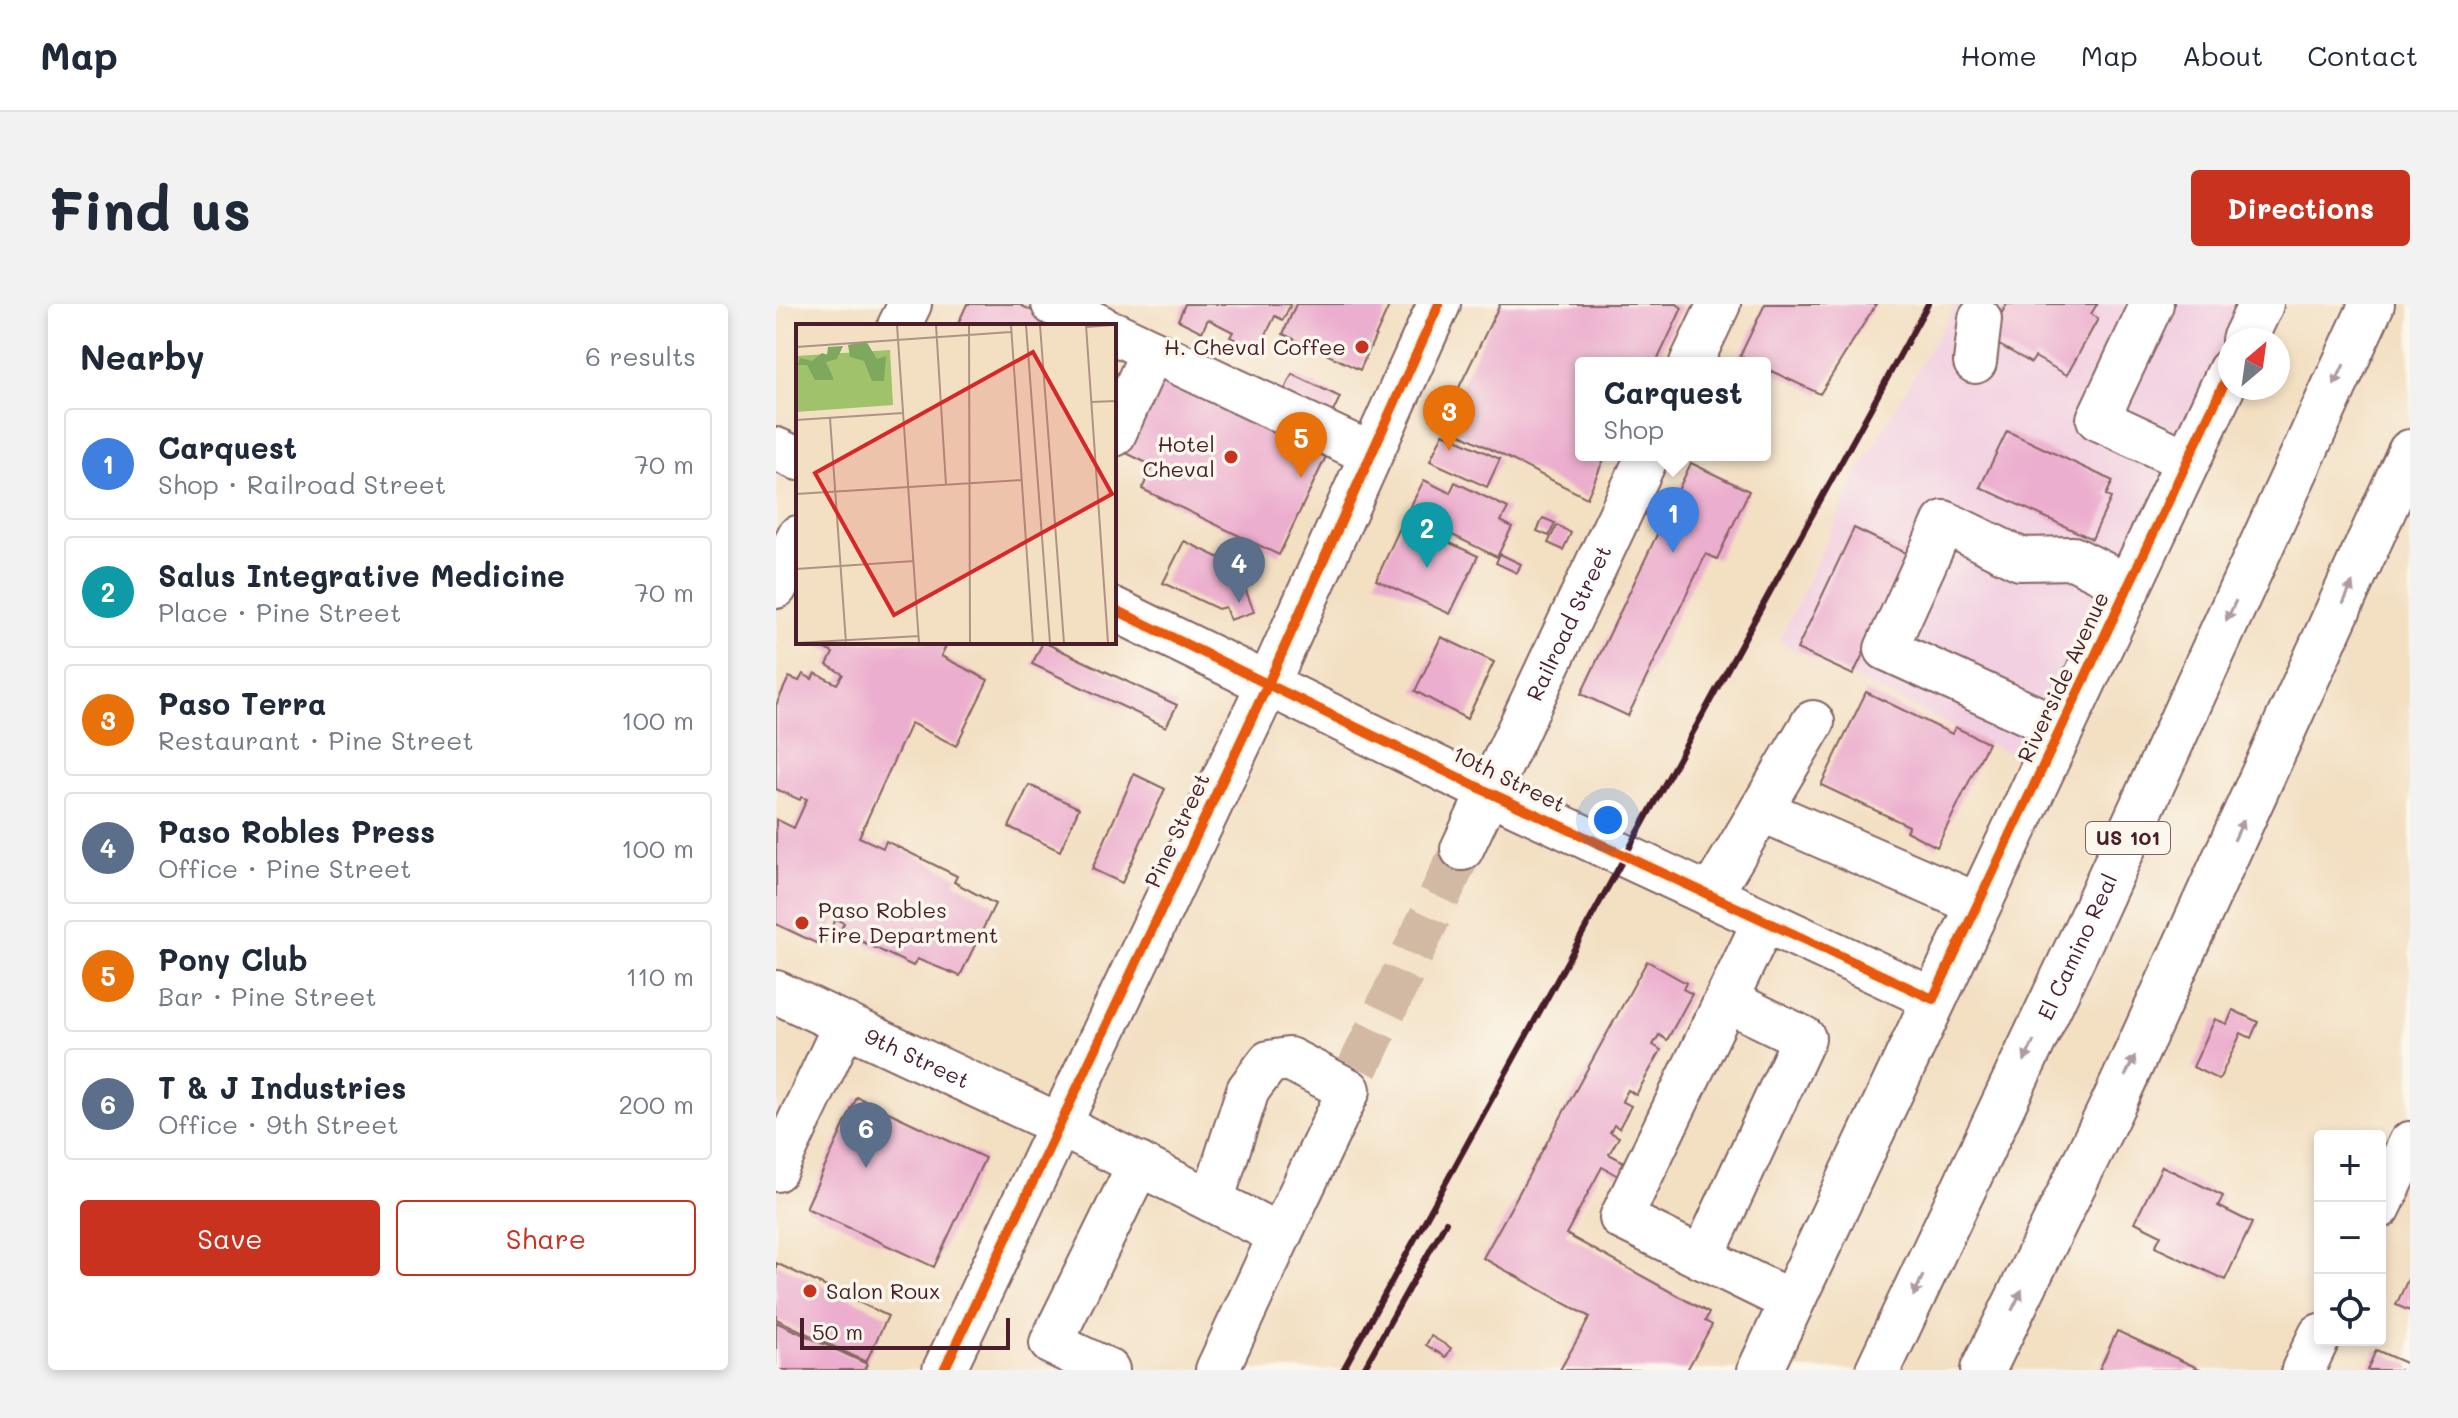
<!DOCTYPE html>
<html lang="en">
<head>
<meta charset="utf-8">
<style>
  body { margin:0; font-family:Mali,sans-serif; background:#f2f2f3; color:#1f2937 }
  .controls { position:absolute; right:24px; bottom:24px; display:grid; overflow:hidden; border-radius:8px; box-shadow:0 4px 12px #0003 }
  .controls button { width:72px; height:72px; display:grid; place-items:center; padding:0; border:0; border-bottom:2px solid #e0e1e3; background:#fff; color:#1f2937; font:40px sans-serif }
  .compass { position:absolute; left:1442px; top:24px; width:72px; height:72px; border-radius:50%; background:#fff; box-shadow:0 4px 12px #0003; rotate:29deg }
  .scale { position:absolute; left:24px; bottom:20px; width:210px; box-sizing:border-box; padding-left:8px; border:4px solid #4a1f2b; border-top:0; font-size:22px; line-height:28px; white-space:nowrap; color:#4a1f2b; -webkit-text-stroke:6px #fbf7ec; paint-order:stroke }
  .you { position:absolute; left:832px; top:516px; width:28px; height:28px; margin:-20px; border:6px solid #fff; border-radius:50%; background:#1a73e8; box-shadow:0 0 0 12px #1a73e833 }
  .badge { display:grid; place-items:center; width:52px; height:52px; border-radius:50%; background:#c8321e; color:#fff; font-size:26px; font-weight:700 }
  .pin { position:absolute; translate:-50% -66px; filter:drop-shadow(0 2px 4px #0008) }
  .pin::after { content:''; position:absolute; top:42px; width:28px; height:24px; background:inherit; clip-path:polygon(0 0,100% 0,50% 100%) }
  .popup { position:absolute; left:799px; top:53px; width:196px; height:104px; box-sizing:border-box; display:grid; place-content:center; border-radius:8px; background:#fff; filter:drop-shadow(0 2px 6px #0005); font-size:26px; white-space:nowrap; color:#747a83 }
  .popup b { font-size:30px; color:#1f2937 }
  .popup::after { content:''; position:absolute; left:50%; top:100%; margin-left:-16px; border:16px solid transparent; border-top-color:#fff }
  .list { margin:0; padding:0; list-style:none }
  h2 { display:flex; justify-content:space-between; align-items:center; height:104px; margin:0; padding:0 32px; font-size:34px }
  h2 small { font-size:26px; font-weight:400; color:#747a83 }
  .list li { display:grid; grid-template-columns:52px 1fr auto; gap:24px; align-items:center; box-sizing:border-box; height:112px; margin:0 16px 16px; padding:0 16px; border:2px solid #e0e1e3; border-radius:8px }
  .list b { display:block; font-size:30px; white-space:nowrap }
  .list p { margin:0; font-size:26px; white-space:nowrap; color:#747a83 }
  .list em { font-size:26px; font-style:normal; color:#747a83 }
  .actions { display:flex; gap:16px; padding:24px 32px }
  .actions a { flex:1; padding:18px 0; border:2px solid #c8321e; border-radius:8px; text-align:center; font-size:28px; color:#c8321e }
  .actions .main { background:#c8321e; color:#fff }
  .icon { flex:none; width:44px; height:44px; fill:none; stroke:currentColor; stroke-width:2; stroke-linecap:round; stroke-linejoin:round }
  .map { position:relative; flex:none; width:1634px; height:1066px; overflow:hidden; border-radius:8px }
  header { display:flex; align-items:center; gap:48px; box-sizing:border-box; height:112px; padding:0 40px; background:#fff; border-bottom:2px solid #e0e1e3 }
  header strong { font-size:38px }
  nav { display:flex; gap:44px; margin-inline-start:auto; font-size:28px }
  .intro { display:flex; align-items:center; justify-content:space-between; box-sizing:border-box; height:192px; padding:0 48px }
  h1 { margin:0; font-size:56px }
  .button { padding:20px 36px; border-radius:8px; background:#c8321e; color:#fff; font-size:28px; font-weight:700 }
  main { display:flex; gap:48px; padding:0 48px }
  aside { flex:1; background:#fff; border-radius:8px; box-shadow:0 4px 12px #0003 }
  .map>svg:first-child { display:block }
  .built { fill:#f2cfe1 }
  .building { fill:#ecaece }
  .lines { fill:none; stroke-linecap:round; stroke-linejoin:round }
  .minor-tunnel { stroke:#d1b9a4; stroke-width:42; stroke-dasharray:42 21; stroke-linecap:butt }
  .minor-casing { stroke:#856260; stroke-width:46 }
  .major-casing { stroke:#856260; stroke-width:48 }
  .highway-casing { stroke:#856260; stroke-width:48 }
  .minor { stroke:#fff; stroke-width:42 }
  .major { stroke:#fff; stroke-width:44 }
  .highway { stroke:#fff; stroke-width:44 }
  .rail { stroke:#4a1f2b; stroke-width:6 }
  .cycleway-casing { stroke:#fbf7ec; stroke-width:15 }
  .cycleway { stroke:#e8590c; stroke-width:10 }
  .oneway { fill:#ae9aa0 }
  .poi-dot { fill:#c8321e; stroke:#fbf7ec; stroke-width:3 }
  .labels { text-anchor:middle; stroke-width:7; stroke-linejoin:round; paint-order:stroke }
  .shield { fill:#fbf7ec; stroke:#7f6065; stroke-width:2 }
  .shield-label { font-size:20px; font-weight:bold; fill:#4a1f2b }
  .poi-label { font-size:22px; fill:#4a1f2b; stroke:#fbf7ec; text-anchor:end }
  .street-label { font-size:22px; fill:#4a1f2b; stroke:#fbf7ec }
  .inset-road { fill:none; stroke:#af9286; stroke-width:2 }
  .view { fill:#d62828; fill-opacity:0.15; stroke:#d62828; stroke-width:4 }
  .inset-edge { fill:none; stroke:#4a1f2b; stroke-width:4 }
</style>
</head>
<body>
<header>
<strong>Map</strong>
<nav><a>Home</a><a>Map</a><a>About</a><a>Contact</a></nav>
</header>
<div class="intro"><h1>Find us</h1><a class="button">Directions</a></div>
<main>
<aside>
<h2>Nearby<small>6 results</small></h2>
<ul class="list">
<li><span class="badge" style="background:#3f7fe0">1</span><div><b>Carquest</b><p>Shop · Railroad Street</p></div><em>70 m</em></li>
<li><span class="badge" style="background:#0f9aa8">2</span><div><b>Salus Integrative Medicine</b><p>Place · Pine Street</p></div><em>70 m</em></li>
<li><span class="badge" style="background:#e8710a">3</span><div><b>Paso Terra</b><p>Restaurant · Pine Street</p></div><em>100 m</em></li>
<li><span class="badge" style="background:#5c6f8a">4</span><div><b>Paso Robles Press</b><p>Office · Pine Street</p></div><em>100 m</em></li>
<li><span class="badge" style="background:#e8710a">5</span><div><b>Pony Club</b><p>Bar · Pine Street</p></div><em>110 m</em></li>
<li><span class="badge" style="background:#5c6f8a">6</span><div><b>T &amp; J Industries</b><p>Office · 9th Street</p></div><em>200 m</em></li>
</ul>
<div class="actions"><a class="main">Save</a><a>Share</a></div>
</aside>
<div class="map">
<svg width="1634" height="1066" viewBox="0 0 1634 1066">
  <rect width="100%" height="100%" fill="#fbf7ec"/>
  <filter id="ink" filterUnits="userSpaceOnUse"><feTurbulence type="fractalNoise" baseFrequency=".0125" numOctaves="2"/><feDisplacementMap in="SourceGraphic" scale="16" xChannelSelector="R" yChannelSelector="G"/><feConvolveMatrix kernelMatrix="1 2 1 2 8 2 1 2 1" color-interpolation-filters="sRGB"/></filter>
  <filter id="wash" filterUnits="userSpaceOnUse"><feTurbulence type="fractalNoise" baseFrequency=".006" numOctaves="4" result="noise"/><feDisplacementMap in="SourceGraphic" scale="32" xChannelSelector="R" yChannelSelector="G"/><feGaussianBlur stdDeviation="1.8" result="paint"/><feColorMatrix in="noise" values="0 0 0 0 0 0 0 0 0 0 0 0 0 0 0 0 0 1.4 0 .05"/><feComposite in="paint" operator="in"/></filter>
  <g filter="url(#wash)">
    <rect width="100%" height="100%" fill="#f3dfc2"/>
    <!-- built -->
    <path class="built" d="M1180 0H1482L1261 463 1003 338 1085 163Z"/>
    <g id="blocks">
      <!-- building -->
      <g class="building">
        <path d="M191 0H242L288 22H181Z"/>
        <path d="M409 0H515L507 16 499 12 482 47 454 33 457 28 432 15 426 28 402 16Z"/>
        <path d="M520 0H614L584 66 507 30Z"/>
        <path d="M724 0H901L906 4 880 59H805V151L828 155 811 194 665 120Z"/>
        <path d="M989 0H1100L1044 90 989 64V59H979L964 52Z"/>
        <path d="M1231 0H1321L1315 10 1322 15 1291 71 1259 53 1255 59 1211 34Z"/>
        <path d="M383 58 556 140 503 251 366 185 377 162 342 145Z"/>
        <path d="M516 70 564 93 553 116 505 94Z"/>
        <path d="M1231 127 1337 177 1330 191 1335 194 1316 235 1204 183Z"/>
        <path d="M667 129 724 155 711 183 654 157Z"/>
        <path d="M915 159 973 187 941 255 930 250 852 412 805 390Z"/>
        <path d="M648 176 674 189 679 178 732 204 725 217 736 223 721 253 654 220 651 226 628 215Z"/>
        <path d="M767 214 779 219 773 232 761 227Z"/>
        <path d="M627 217 702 252 674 310 600 276Z"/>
        <path d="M781 221 795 229 787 246 772 239Z"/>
        <path d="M1078 224 1134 251 1077 371 1021 345Z"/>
        <path d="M408 237 461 262 455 275 460 287 469 284 478 308 454 316 449 303 442 305 387 279Z"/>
        <path d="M724 250 745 260 741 269 720 259Z"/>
        <path d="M665 333 718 358 691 415 639 387Z"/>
        <path d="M36 338H172L165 352 212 376 180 442 135 419 83 533 107 544 110 537 181 572 178 578 219 600 184 672 141 655 137 662 64 627 68 619 60 615 46 642 0 620V515L18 524 31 495 25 493 24 496 0 485V401L13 373 23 377 27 370 36 375 39 369 61 380 67 370 51 361 57 349Z"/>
        <path d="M267 338 401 401 390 423 256 360Z"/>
        <path d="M1090 388 1176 430 1179 423 1212 439 1161 543 1130 527 1133 522 1045 481Z"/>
        <path d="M358 470 389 485 346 579 316 565Z"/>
        <path d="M253 481 303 504 284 547 233 523Z"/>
        <path d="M871 657 910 679 907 685 916 690 891 736 883 731 877 741 885 746 860 791 852 786 846 797 855 802 843 824 838 821 834 828 843 833 833 850 850 859 842 872 826 863 790 930 933 1009 929 1017 936 1021 911 1066H784L814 1013 707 954Z"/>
        <path d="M1457 706 1482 718 1475 734 1465 729 1443 776 1417 763 1439 715 1451 720Z"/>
        <path d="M81 793 209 854 158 963 30 904Z"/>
        <path d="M1386 862 1447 892 1442 902 1476 919 1449 976 1379 943 1385 931 1359 918Z"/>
        <path d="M0 959 112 1012 90 1058 0 1015Z"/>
        <path d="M1632 975 1634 976V1007L1620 1001Z"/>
        <path d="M0 1018 91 1060 88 1066H0Z"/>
        <path d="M1341 1027 1426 1066H1323Z"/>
        <path d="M655 1032 675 1044 670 1053 650 1041Z"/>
        <path d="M1600 1046 1634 1061V1066H1591Z"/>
      </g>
    </g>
  </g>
  <g filter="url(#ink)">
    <use href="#blocks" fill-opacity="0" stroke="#856260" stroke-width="2"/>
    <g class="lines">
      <!-- minor-tunnel -->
      <path class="minor-tunnel" d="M582 764 686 545"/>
      <defs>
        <g id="minor">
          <path d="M277 0 324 22"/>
          <path d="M1376 0 1322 115 1412 157"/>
          <path d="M123 22 134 0"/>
          <path d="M338 29 595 150"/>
          <path d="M1199 58 1204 15"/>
          <path d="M915 59 943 0"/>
          <path d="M338 131 376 47"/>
          <path d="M0 145 22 155"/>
          <path d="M0 283 22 233"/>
          <path d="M338 305 712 488 1157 695"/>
          <path d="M1285 425 1110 345 1168 218 1244 255 1297 254 1353 282"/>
          <path d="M985 506 1037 418"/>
          <path id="s1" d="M686 545 872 151"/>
          <path d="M934 592 985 506 1201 600"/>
          <path d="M988 617 845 914 1016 998"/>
          <path id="s2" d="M0 688 284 821 504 931 441 1066"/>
          <path d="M0 866 69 720"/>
          <path d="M436 897 472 786 493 758 513 755 573 786 504 931"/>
          <path d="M1604 903 1634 839"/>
          <path d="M926 954 1028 734 950 696"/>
          <path d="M168 1066 491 382 663 0"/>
          <path d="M332 1066 275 1039 363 860"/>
          <path d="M1527 1066 1544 1031"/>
        </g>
        <g id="major">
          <path d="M1468 36 1485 0"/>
          <path d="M984 1066 1454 67"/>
        </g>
        <g id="highway">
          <path id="s3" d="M1102 1066 1305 636 1596 0"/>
          <path d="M1207 1066 1339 796 1634 148"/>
        </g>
      </defs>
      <!-- minor casing -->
      <use href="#minor" class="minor-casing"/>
      <!-- major casing -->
      <use href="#major" class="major-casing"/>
      <!-- highway casing -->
      <use href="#highway" class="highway-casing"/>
      <!-- minor -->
      <use href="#minor" class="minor"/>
      <!-- major -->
      <use href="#major" class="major"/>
      <!-- highway -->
      <use href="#highway" class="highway"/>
      <!-- rail -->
      <g class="rail">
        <path d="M567 1066 1152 0"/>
        <path d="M587 1066 670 918"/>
      </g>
      <defs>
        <g id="cycleway">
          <path d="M338 305 712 488 1157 695 1454 67"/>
          <path d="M168 1066 491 382 663 0"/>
        </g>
      </defs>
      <!-- cycleway casing -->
      <use href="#cycleway" class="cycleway-casing"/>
      <!-- cycleway -->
      <use href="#cycleway" class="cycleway"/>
    </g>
    <!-- one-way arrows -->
    <defs><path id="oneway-solid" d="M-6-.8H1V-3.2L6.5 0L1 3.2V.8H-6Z" transform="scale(2)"/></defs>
    <g class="oneway">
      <use href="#oneway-solid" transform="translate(1563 71) rotate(115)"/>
      <use href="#oneway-solid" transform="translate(1572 289) rotate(-66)"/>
      <use href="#oneway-solid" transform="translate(1455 307) rotate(115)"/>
      <use href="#oneway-solid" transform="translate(1463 526) rotate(-65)"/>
      <use href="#oneway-solid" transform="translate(1253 747) rotate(115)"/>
      <use href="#oneway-solid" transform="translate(1354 762) rotate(-65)"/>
      <use href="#oneway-solid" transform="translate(1142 982) rotate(115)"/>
      <use href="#oneway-solid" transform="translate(1241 996) rotate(-64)"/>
    </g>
  </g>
  <!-- markers -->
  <g class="poi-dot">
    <circle cx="586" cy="43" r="8"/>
    <circle cx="455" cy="153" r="8"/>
    <circle cx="26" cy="619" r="8"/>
    <circle cx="34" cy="987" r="8"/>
  </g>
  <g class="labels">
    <!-- shield labels -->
    <rect class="shield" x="1310" y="518" width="84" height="32" rx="6"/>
    <g class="shield-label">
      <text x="1352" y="541">US 101</text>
    </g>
    <!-- poi labels -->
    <g class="poi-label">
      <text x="570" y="51">H. Cheval Coffee</text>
      <text x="439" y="148">Hotel<tspan x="439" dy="25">Cheval</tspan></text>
      <text x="42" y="614" text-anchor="start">Paso Robles<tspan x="42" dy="25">Fire Department</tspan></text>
      <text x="50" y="995" text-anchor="start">Salon Roux</text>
    </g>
    <!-- street labels -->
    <g class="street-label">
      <text dy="8" stroke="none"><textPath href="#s1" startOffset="250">Railroad Street</textPath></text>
      <text transform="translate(1287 373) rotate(-65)" y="8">Riverside Avenue</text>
      <text transform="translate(733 475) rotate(26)" y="8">10th Street</text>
      <text transform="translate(401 526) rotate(-65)" y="8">Pine Street</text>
      <text dy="8" stroke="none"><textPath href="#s3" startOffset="468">El Camino Real</textPath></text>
      <text dy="8" stroke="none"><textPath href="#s2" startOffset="156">9th Street</textPath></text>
    </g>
  </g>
  <!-- overview -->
  <g transform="translate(20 20)">
    <rect width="320" height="320" fill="#f3dfc2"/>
    <path d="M94 26 97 81 0 88V32Z" fill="#9fc26b"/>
    <path d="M70 17 81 35 90 32 88 57H76L68 37 54 33 52 21ZM47 22 41 35 30 38 38 56H19L11 41H2L4 34 16 37 26 29 31 31 32 23Z" fill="#7fa85f"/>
    <path class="inset-road" d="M101 1 123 319M140 1 150 161M173 1 174 319M215 1 237 319M230 1 254 319M244 1 268 319M290 1 312 319M290 3 317 1M0 23 215 8M295 78 320 77M34 94 50 319M0 96 107 89M0 170 225 156M0 245 118 237M0 319 123 312"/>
    <path class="view" d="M237 28 316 170 98 291 19 149Z"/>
    <rect width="320" height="320" class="inset-edge"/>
  </g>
</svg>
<div class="controls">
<button>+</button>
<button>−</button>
<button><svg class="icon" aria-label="locate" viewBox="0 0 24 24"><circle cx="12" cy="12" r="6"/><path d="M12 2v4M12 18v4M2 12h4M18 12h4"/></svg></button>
</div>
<svg class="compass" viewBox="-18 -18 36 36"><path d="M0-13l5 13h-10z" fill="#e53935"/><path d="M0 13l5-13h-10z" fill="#747a83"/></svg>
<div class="scale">50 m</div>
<div class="you"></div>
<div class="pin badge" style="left:897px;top:249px;background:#3f7fe0">1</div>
<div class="popup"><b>Carquest</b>Shop</div>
<div class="pin badge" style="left:651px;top:264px;background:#0f9aa8">2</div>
<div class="pin badge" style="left:673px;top:147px;background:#e8710a">3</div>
<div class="pin badge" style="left:463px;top:299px;background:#5c6f8a">4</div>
<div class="pin badge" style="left:525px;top:174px;background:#e8710a">5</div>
<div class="pin badge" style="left:90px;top:864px;background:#5c6f8a">6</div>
</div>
</main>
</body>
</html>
